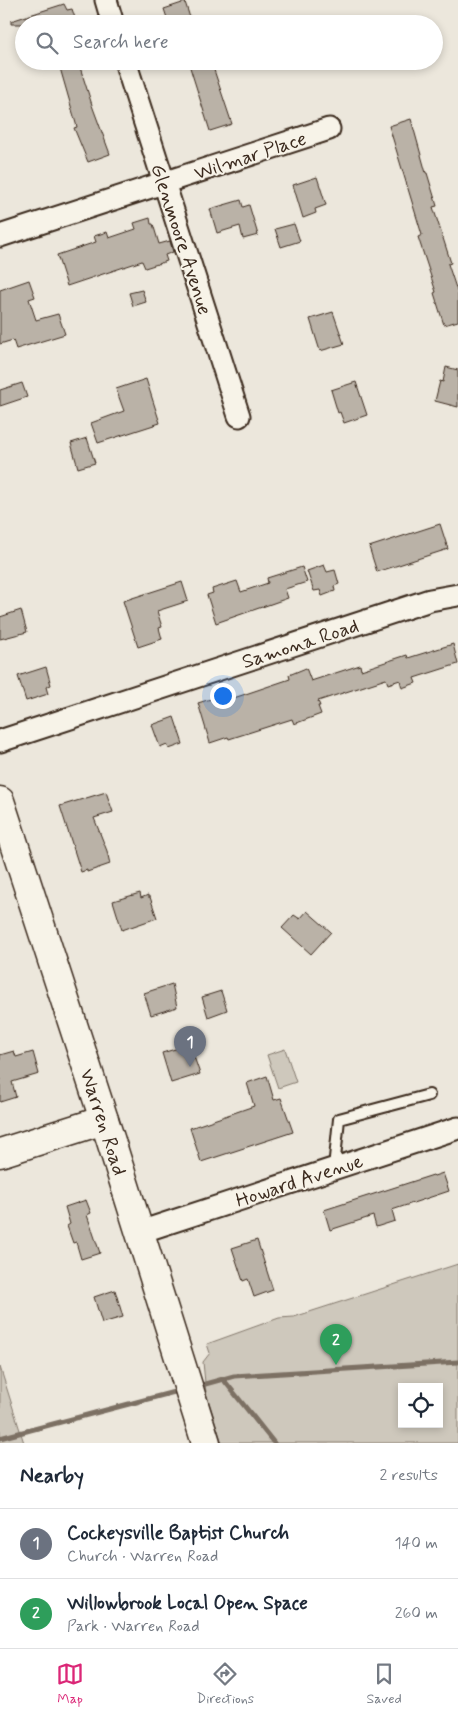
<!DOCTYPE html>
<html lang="en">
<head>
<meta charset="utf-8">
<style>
  body { margin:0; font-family:Mynerve,sans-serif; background:#f6f6f7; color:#1f2937 }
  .controls { position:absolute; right:15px; bottom:15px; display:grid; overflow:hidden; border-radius:0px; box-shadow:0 2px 8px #0003 }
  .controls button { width:45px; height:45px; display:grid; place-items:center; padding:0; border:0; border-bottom:1px solid #e0e1e3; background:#fff; color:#1f2937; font:25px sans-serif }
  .you { position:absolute; left:222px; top:695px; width:18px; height:18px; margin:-12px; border:4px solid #fff; border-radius:50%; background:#1a73e8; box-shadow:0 0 0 8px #1a73e833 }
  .badge { display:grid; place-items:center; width:32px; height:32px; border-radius:50%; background:#db2777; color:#fff; font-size:16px; font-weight:700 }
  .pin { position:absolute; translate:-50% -41px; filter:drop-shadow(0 1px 2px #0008) }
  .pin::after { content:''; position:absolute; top:26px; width:18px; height:15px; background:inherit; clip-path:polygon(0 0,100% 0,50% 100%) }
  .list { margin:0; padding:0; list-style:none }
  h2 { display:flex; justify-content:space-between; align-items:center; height:65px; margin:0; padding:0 20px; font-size:21px }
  h2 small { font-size:16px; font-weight:400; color:#747a83 }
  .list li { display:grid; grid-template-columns:32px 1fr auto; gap:15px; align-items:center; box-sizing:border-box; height:70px; padding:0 20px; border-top:1px solid #e0e1e3 }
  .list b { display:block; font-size:19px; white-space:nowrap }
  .list p { margin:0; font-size:16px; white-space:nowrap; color:#747a83 }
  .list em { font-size:16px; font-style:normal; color:#747a83 }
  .icon { flex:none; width:28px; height:28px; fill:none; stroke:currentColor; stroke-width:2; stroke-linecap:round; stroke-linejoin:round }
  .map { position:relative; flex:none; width:458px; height:1443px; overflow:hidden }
  .search { position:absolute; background:#fff; box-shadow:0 2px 8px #0003; left:15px; right:15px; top:15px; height:55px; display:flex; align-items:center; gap:12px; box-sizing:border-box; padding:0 18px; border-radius:28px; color:#747a83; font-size:19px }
  .sheet { height:205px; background:#fff }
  nav { display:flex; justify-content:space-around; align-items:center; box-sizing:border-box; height:70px; border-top:1px solid #e0e1e3; background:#fff; font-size:14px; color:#747a83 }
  nav a { display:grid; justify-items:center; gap:2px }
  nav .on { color:#db2777 }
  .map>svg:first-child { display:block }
  .green { fill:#cec8bc; stroke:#84796d; fill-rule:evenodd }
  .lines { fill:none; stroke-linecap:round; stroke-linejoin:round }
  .stream { stroke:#7c7064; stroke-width:5 }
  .building { fill:#bab2a7; stroke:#3b2a1e }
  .lane-casing { stroke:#3b2a1e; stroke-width:14 }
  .street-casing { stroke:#3b2a1e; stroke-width:25 }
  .secondary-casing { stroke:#3b2a1e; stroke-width:31 }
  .lane { stroke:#f7f3e8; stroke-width:10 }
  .street { stroke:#f7f3e8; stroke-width:21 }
  .secondary { stroke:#f7f3e8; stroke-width:28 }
  .labels { text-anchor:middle; stroke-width:4; stroke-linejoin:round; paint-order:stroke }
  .street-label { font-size:20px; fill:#3b2a1e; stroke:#f7f3e8 }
</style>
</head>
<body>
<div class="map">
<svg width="458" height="1443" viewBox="0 0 458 1443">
  <rect width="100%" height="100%" fill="#ece7dc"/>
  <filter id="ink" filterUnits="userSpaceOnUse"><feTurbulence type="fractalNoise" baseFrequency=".02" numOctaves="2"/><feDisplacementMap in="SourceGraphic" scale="10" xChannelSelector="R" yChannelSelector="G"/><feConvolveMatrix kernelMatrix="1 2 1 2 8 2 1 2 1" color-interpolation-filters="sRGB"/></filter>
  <g filter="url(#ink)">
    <!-- green -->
    <g class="green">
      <path d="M285 1049 296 1082 278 1088 267 1055Z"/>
      <path d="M458 1264V1443H222L206 1393 203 1362 210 1353 207 1344 279 1318 294 1317ZM402 1387H439V1424H402Z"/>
      <path d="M0 1367 24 1443H0Z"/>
    </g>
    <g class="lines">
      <!-- stream -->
      <g class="stream">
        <path d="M223 1379 274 1443"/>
        <path d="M198 1386 234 1376 458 1362"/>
        <path d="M0 1438 182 1390"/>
      </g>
    </g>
    <!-- building -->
    <g class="building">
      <path d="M185 2 192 24H169L164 9Z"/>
      <path d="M64 4 67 10 72 9 77 24H11V21Z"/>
      <path d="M58 61H78L93 108 110 154 88 162 74 128 77 127Z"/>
      <path d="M188 61H211L232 124 210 131Z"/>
      <path d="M411 119 426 173H427L437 206 433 207 451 263 448 264 458 294V321L444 325 434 293 436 292 418 237 422 235 389 126Z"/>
      <path d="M317 177 326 205 315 209 316 213 303 218 293 185Z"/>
      <path d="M241 200 243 207 249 205 258 235 243 239 240 226 217 233 210 209Z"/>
      <path d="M150 218 151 224H153L159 244 170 241 173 252 165 255 167 261 145 268 142 261 67 286 57 255 96 242 94 236 107 232 109 238 136 229 134 223Z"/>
      <path d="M294 224 300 241 281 247 275 229Z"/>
      <path d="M29 280 35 297 29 299 36 320 58 314 65 334 16 349 13 340 0 344V290Z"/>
      <path d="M142 290 146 302 133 306 129 293Z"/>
      <path d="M333 312 344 344 320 351 310 319Z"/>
      <path d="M446 367 458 370V407L435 401 440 381 443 382Z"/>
      <path d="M146 379 160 423 98 443 91 423 124 411 116 389Z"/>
      <path d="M356 382 367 415 344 423 340 412 338 413 331 390Z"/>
      <path d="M22 383 27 397 0 406V390Z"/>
      <path d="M87 438 95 463 78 468 71 443Z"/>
      <path d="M440 524 448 549 377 572 369 547Z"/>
      <path d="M324 565 327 572 335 570 339 584 334 586 335 591 322 596 320 590 314 591 307 571Z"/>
      <path d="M302 567 307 582 285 589 288 598 216 623 207 595 213 593 212 589 237 581 241 592 268 583 267 578Z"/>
      <path d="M182 582 188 601 157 611 162 627 159 628 162 639 138 647 123 601Z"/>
      <path d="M21 610 27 632 0 639V617Z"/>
      <path d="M453 644 458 664 414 678 416 683 402 688 400 680 388 684 386 679 318 701 320 706H318L321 714 294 724 292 719 229 739 228 737 210 743 198 703 217 697 219 703 290 679 289 675 306 668 311 681 360 665 361 670 407 655 408 658Z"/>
      <path d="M46 667 51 685 46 687 48 694 26 701 18 676Z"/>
      <path d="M174 717 183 744 169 749 167 744 160 747 152 725Z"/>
      <path d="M106 792 113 812 94 818 107 851 110 864 87 872V870L81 872 60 806Z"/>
      <path d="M140 893 141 898 148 895V897H150L157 918 122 930 113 901Z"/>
      <path d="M307 911 331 932 311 954 282 928 294 915 300 919Z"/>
      <path d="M172 984 177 1007 151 1015 144 993Z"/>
      <path d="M221 991 227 1010 208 1017 202 997Z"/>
      <path d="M182 1047 184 1054 192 1051 200 1074 171 1083 162 1053Z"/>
      <path d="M14 1051 16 1057 33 1052 39 1074 12 1082 16 1097 0 1102V1055Z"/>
      <path d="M267 1076 274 1100 281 1098 293 1132 201 1162 190 1128 254 1106 247 1083Z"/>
      <path d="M443 1173 449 1191 392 1210 395 1221 376 1227 373 1216 330 1230 324 1210 433 1175 434 1176Z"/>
      <path d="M86 1200 91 1213 87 1215 100 1253 81 1259 76 1242 73 1243 67 1226 70 1224 65 1207Z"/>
      <path d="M257 1240 273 1290 254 1297 248 1279 243 1281 232 1248Z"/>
      <path d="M115 1290 123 1317 102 1323 94 1297Z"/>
    </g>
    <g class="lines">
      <defs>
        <path id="lane" d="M334 1168 339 1119 429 1095"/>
        <g id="street">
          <path d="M106 0 113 24"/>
          <path d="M125 61 239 416"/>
          <path d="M0 236 329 129"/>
          <path d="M0 741 430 600 458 595"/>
          <path d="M140 1232 458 1128"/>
        </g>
        <g id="secondary">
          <path d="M0 801 110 1138 206 1443"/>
          <path d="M0 1153 104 1120"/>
        </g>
      </defs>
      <!-- lane casing -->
      <use href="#lane" class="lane-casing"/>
      <!-- street casing -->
      <use href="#street" class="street-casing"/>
      <!-- secondary casing -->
      <use href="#secondary" class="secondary-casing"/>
      <!-- lane -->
      <use href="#lane" class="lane"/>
      <!-- street -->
      <use href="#street" class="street"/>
      <!-- secondary -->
      <use href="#secondary" class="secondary"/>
    </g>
  </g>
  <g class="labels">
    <!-- street labels -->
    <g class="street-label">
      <text transform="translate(250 155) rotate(-18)" y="7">Wilmar Place</text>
      <text transform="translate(182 239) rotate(72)" y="7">Glenmoore Avenue</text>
      <text transform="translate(300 643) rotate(-18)" y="7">Samona Road</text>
      <text transform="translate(104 1122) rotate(72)" y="7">Warren Road</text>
      <text transform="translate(299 1180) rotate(-18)" y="7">Howard Avenue</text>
    </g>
  </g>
</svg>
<div class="controls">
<button><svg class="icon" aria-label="locate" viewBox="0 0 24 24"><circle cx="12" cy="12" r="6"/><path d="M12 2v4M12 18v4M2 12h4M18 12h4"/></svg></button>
</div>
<div class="you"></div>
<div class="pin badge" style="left:190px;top:1067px;background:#6b7280">1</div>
<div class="pin badge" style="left:336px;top:1365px;background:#2e9e5b">2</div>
<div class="search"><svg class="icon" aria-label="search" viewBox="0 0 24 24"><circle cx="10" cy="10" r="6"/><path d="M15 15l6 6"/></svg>Search here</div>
</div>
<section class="sheet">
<h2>Nearby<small>2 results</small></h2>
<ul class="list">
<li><span class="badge" style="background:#6b7280">1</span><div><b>Cockeysville Baptist Church</b><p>Church · Warren Road</p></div><em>140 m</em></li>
<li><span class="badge" style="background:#2e9e5b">2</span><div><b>Willowbrook Local Open Space</b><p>Park · Warren Road</p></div><em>260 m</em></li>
</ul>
</section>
<nav>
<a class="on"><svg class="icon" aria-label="map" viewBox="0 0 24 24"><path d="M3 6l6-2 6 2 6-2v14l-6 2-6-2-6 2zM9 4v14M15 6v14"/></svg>Map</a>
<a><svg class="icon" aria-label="directions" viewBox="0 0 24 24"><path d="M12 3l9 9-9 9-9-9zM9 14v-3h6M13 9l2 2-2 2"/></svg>Directions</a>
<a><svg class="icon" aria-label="saved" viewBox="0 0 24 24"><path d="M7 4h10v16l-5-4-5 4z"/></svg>Saved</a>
</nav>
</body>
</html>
